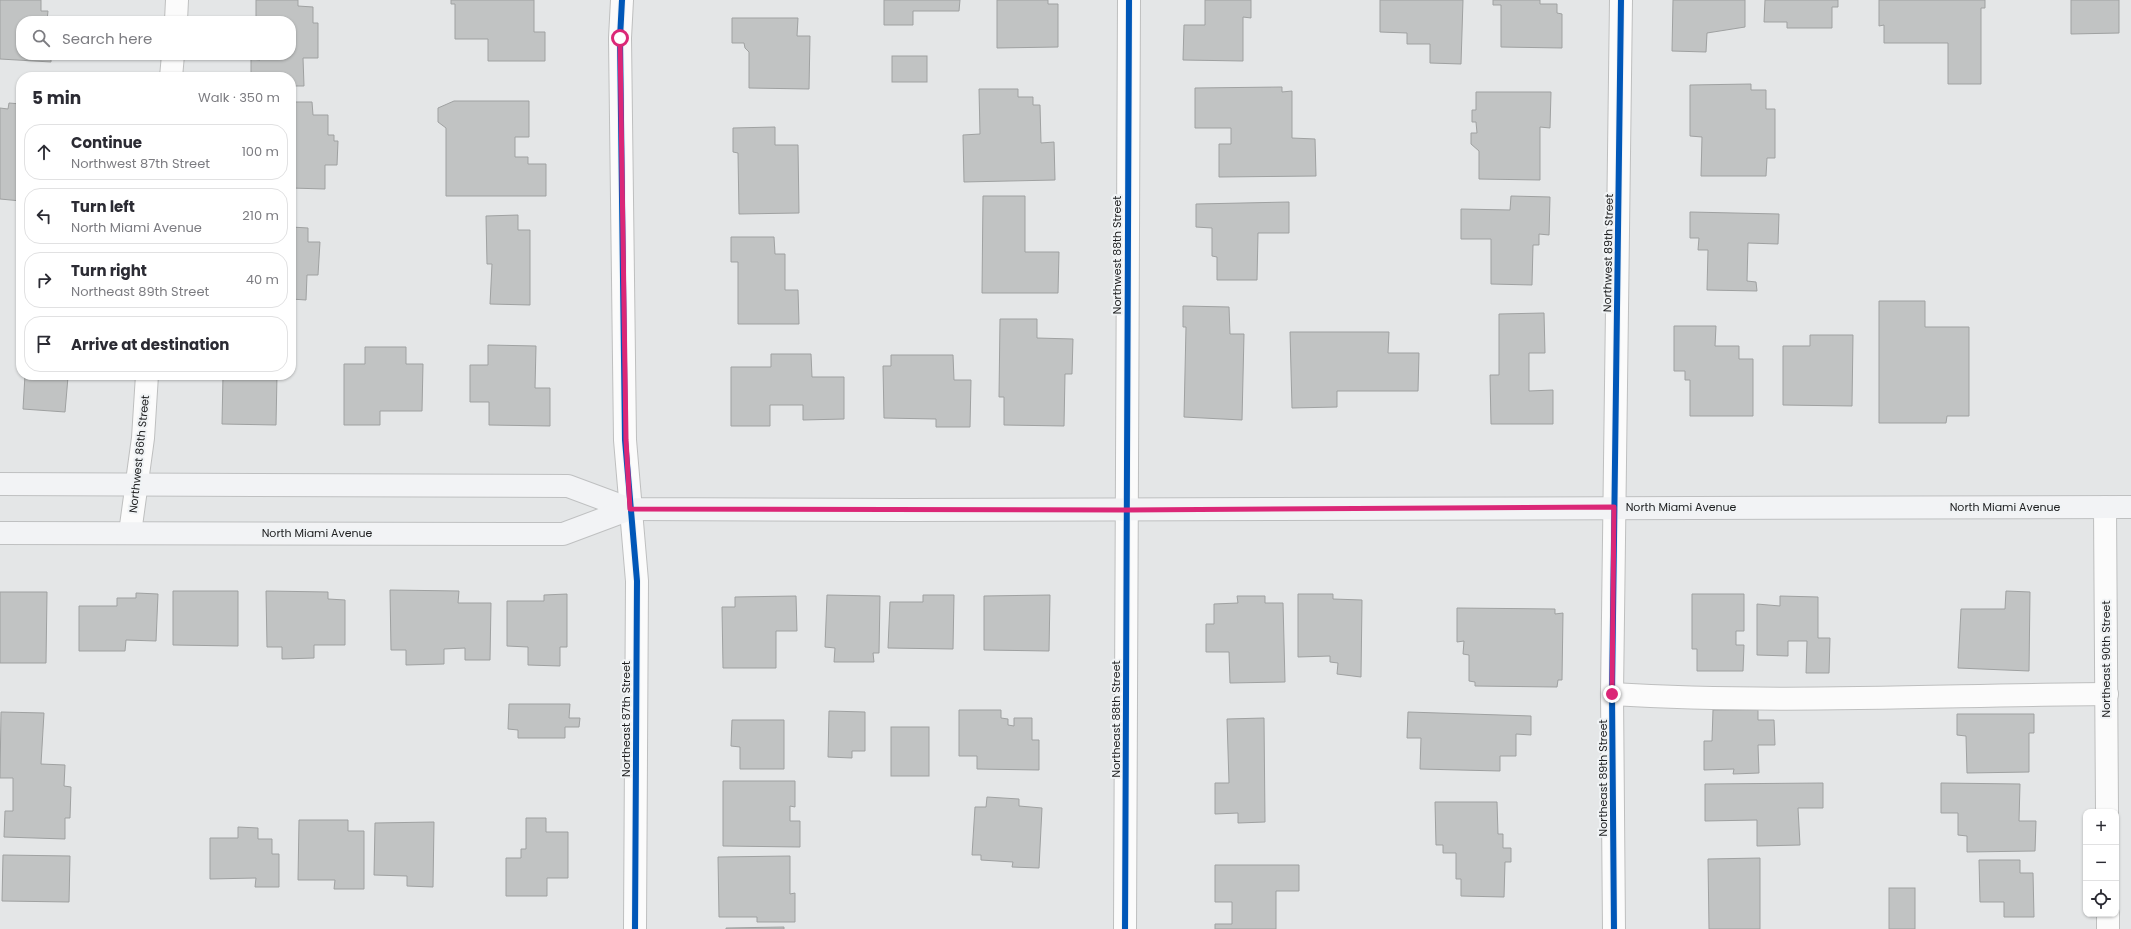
<!DOCTYPE html>
<html lang="en">
<head>
<meta charset="utf-8">
<style>
  body { margin:0; font-family:Poppins,sans-serif; background:#f7f7f7; color:#2b2b33 }
  .controls { position:absolute; right:12px; bottom:12px; display:grid; overflow:hidden; border-radius:8px; box-shadow:0 1px 3px #0004 }
  .controls button { width:36px; height:36px; display:grid; place-items:center; padding:0; border:0; border-bottom:1px solid #e1e1e2; background:#fff; color:#2b2b33; font:20px sans-serif }
  .stop { position:absolute; width:12px; height:12px; margin:-9px; border:3px solid #db2777; border-radius:50%; background:#fff }
  .stop.end { background:#db2777; border-color:#fff; box-shadow:0 1px 4px #0008 }
  .list { margin:0; padding:0; list-style:none }
  h2 { display:flex; justify-content:space-between; align-items:center; height:52px; margin:0; padding:0 16px; font-size:17px }
  h2 small { font-size:13px; font-weight:400; color:#7c7c81 }
  .list li { display:grid; grid-template-columns:26px 1fr auto; gap:12px; align-items:center; box-sizing:border-box; height:56px; margin:0 8px 8px; padding:0 8px; border:1px solid #e1e1e2; border-radius:16px }
  .list b { display:block; font-size:15px; white-space:nowrap }
  .list p { margin:0; font-size:13px; white-space:nowrap; color:#7c7c81 }
  .list em { font-size:13px; font-style:normal; color:#7c7c81 }
  .icon { flex:none; width:22px; height:22px; fill:none; stroke:currentColor; stroke-width:2; stroke-linecap:round; stroke-linejoin:round }
  .map { position:relative; flex:none; width:2131px; height:929px; overflow:hidden }
  .search { position:absolute; background:#fff; box-shadow:0 1px 3px #0004; left:16px; top:16px; width:280px; height:44px; display:flex; align-items:center; gap:10px; box-sizing:border-box; padding:0 14px; border-radius:16px; color:#7c7c81; font-size:15px }
  .panel { position:absolute; background:#fff; box-shadow:0 1px 3px #0004; left:16px; top:72px; width:280px; height:308px; border-radius:16px }
  .map>svg:first-child { display:block }
  .building { fill:#c1c3c3; stroke:#9fa1a1 }
  .lines { fill:none; stroke-linecap:round; stroke-linejoin:round }
  .minor-casing { stroke:#bebfbf; stroke-width:24 }
  .major-casing { stroke:#bfc0c1; stroke-width:24 }
  .minor { stroke:#fbfbfb; stroke-width:22 }
  .major { stroke:#f2f3f5; stroke-width:22 }
  .cycleway-casing { stroke:#f0f3f5; stroke-width:8 }
  .cycleway { stroke:#0057b8; stroke-width:6 }
  .route { stroke:#db2777; stroke-width:5 }
  .labels { text-anchor:middle; stroke-width:4; stroke-linejoin:round; paint-order:stroke }
  .street-label { font-size:11px; fill:#1c1d1e; stroke:#f0f3f5 }
</style>
</head>
<body>
<div class="map">
<svg width="2131" height="929" viewBox="0 0 2131 929">
  <rect width="100%" height="100%" fill="#e4e6e7"/>
  <!-- building -->
  <g class="building">
    <path d="M0 0H41V11H48L47 21H21V55H51V62L0 59Z"/>
    <path d="M256 0H298V6L313 7V23H318V58H303L304 86H291V77H251V59L260 60V55H291V21H256Z"/>
    <path d="M451 0H534V32H545V61H488V39H455V4H451Z"/>
    <path d="M884 0H960L959 11H913V25H884Z"/>
    <path d="M997 0H1048V4H1058V47L997 48Z"/>
    <path d="M1205 0H1251V18L1243 17V61L1183 60 1184 25H1205Z"/>
    <path d="M1380 0H1463L1461 64 1430 63V44H1407V33L1380 32Z"/>
    <path d="M1493 0H1540V4H1557V13L1562 14V48L1501 47V5H1493Z"/>
    <path d="M1673 0H1745V27L1707 33 1706 52 1672 51Z"/>
    <path d="M1765 0H1838V7H1832V28H1787V22H1764Z"/>
    <path d="M1879 0H1985V8H1981V84H1948V43H1884V25L1879 26Z"/>
    <path d="M2071 0H2119V33L2071 34Z"/>
    <path d="M732 18H798L797 36H810L809 89 749 88V52L745 48 744 43H732Z"/>
    <rect x="892" y="56" width="35" height="26"/>
    <path d="M1751 84V90H1766V109H1775V158H1767L1766 176H1701L1702 137 1690 136V85Z"/>
    <path d="M1282 87V92L1292 91V138L1315 139 1316 176 1219 177V144H1231V128H1195V88Z"/>
    <path d="M979 89H1018V97H1033V105H1040L1041 143 1054 142 1055 180 964 182 963 135 980 134Z"/>
    <path d="M1476 92H1551L1550 128 1540 127V180L1479 179V151L1471 144V133H1477L1476 122H1472V110H1476Z"/>
    <path d="M454 101H529V137H515V157H528V164H546V196H446V128L438 122V108Z"/>
    <path d="M291 102H312L313 115H328V135H334V141H338L337 165H325V189L291 188Z"/>
    <path d="M9 103 21 104V201L0 199V108L8 109Z"/>
    <path d="M775 127V145H798L799 213 739 214 738 153 733 152V128Z"/>
    <path d="M983 196H1025V252H1059L1058 293H982Z"/>
    <path d="M1511 196 1550 197 1549 235 1539 234V245H1533L1532 285 1491 284V239H1461V209L1510 210Z"/>
    <path d="M1289 202V233H1258L1257 280H1217V257L1212 256V228L1196 227V204Z"/>
    <path d="M1690 212 1779 214 1778 244 1748 243 1747 281 1756 282 1757 291 1707 290 1708 250H1698L1699 238H1690Z"/>
    <path d="M518 215V230H530V305L490 304 492 264H487L486 216Z"/>
    <path d="M291 227 308 228V242H320L318 275H307L306 300 291 299Z"/>
    <path d="M731 237H774L775 254H785V290H798L799 324H738V262H731Z"/>
    <path d="M1879 301H1925V327H1969V416H1947L1946 423H1879Z"/>
    <path d="M1183 306 1229 307 1230 334H1244L1242 420 1184 417 1186 327H1183Z"/>
    <path d="M1544 313 1545 353H1529V391L1553 390V424H1491L1490 375H1499V314Z"/>
    <path d="M1000 319H1037V338L1073 339 1072 374H1065L1064 426 1004 425V397H999Z"/>
    <path d="M1674 326H1716L1715 346H1739V359H1753V416H1690V380H1685V371H1674Z"/>
    <path d="M1290 332H1389L1388 353H1419L1418 391H1337V407L1292 408Z"/>
    <path d="M1810 335H1853L1852 406 1783 405V346H1810Z"/>
    <path d="M488 345 536 346 535 388H550V426L489 425V402H470V365H488Z"/>
    <path d="M365 347H406V364H423L422 411H380V425H344V364H365Z"/>
    <path d="M771 354H811L812 377H844V419L803 420V405H770V426H731V367H771Z"/>
    <path d="M891 355H953L954 380H971L970 427H936V419L884 418 883 366H891Z"/>
    <path d="M25 375H60V377H68L65 412 23 409Z"/>
    <path d="M223 375H277L276 425 222 424Z"/>
    <path d="M390 590 459 591 458 603H491L490 660H465V648L444 649V664L406 665V650H391Z"/>
    <path d="M173 591H238V646L173 645Z"/>
    <path d="M266 591 328 592V599L345 600V645H314V658L282 659V647H267Z"/>
    <path d="M2006 591 2030 592 2029 671 1958 668 1961 609H2005Z"/>
    <path d="M0 592H47L46 663H0Z"/>
    <path d="M136 593 158 594 156 641 126 640 125 651H79V606H117V598H136Z"/>
    <path d="M567 594V647H560V666L528 665V647L507 646V601H544V595Z"/>
    <path d="M1298 594H1333V599L1362 600 1361 677 1337 674 1338 663 1330 662V656L1298 657Z"/>
    <path d="M1692 594H1744V631H1736V645H1744L1743 671H1697V649H1692Z"/>
    <path d="M827 595 880 596 879 653H873L874 662H834L835 648 825 647Z"/>
    <path d="M923 595H954L953 649 888 648 890 602H923Z"/>
    <path d="M1050 595 1049 651 984 650V596Z"/>
    <path d="M796 596 797 631H776V668H723L722 607H735V597Z"/>
    <path d="M1237 596H1265V603H1283L1285 682 1230 683 1229 652H1206V624H1214V604L1238 603Z"/>
    <path d="M1780 596 1818 597V638H1830L1829 673H1806L1807 641H1788V656L1757 655V604L1780 606Z"/>
    <path d="M1457 608 1555 609V614L1563 613 1562 680H1558L1557 687 1475 686V682L1469 681V655L1463 654 1464 641 1457 642Z"/>
    <path d="M509 704H570L569 718H580L579 727H565V738H518V730L508 729Z"/>
    <path d="M959 710H1001V718L1008 719V725L1014 726V718H1032V740H1039V770L977 769V756H959Z"/>
    <path d="M1713 710H1758V720H1774L1775 745H1758L1759 773 1733 774 1734 769 1704 770V741H1712Z"/>
    <path d="M829 711 865 712V751H852V758L828 757Z"/>
    <path d="M1 712 44 713 41 764 65 765 64 786 71 787 70 818H65V839L4 837 5 811H13V778H0Z"/>
    <path d="M1408 712 1531 716V735L1516 734V756H1500V771L1420 769 1421 738H1407Z"/>
    <path d="M1957 714H2034V733H2029V772L1967 773 1966 736 1957 735Z"/>
    <path d="M1264 718 1265 822 1238 823V813L1215 814V783H1229L1227 719Z"/>
    <path d="M732 720H784V769H740V747L731 746Z"/>
    <rect x="891" y="727" width="38" height="49"/>
    <path d="M723 781H795V807L790 806V821H800V847L723 846Z"/>
    <path d="M1823 783V808H1798L1800 845 1757 846V820L1705 821V784Z"/>
    <path d="M1941 783 2020 784 2019 821H2036L2035 851 1967 852V836L1958 835V813H1941Z"/>
    <path d="M987 797 1019 799V806L1042 808 1039 868 1012 867 1013 862 981 860V855H972L975 807H986Z"/>
    <path d="M1435 802H1497L1498 834H1503V848H1511V862H1505L1504 897 1461 896V879H1456V853H1443V845H1436Z"/>
    <path d="M526 818H546V832H568V878H547V896H506V858H521V849H526Z"/>
    <path d="M299 820H348V831H364V889H334L335 880H298Z"/>
    <path d="M434 822 433 887 407 886V876L374 875 375 823Z"/>
    <path d="M238 827 258 828V839H272V854H279V887H255L256 878 210 879V838H238Z"/>
    <path d="M3 855 70 856 69 902 2 901Z"/>
    <path d="M790 856V894L795 893V922H757V917H719L718 857Z"/>
    <path d="M1760 858V929H1709L1708 859Z"/>
    <path d="M1979 860H2020V873H2033L2034 917H2004V902H1980Z"/>
    <path d="M1215 865H1299V891H1276V929H1215V924H1232V902H1215Z"/>
    <rect x="1889" y="888" width="26" height="41"/>
    <path d="M784 927V929H726V928Z"/>
  </g>
  <g class="lines">
    <defs>
      <g id="minor">
        <path d="M622 0 620 38 625 440 637 581 635 929"/>
        <path d="M176 21 177 0"/>
        <path d="M171 77 173 55"/>
        <path d="M2105 507 2107 812"/>
        <path d="M130 533 143 438 147 375"/>
        <path d="M1612 694C1777 704 1942 695 2107 694"/>
        <path d="M2108 914V929"/>
        <path d="M1125 929 1129 0"/>
        <path d="M1614 929 1612 694 1621 0"/>
      </g>
      <g id="major">
        <path d="M0 484 568 486 630 509 906 510 2131 507"/>
        <path d="M0 533 563 534 630 509"/>
      </g>
    </defs>
    <!-- minor casing -->
    <use href="#minor" class="minor-casing"/>
    <!-- major casing -->
    <use href="#major" class="major-casing"/>
    <!-- minor -->
    <use href="#minor" class="minor"/>
    <!-- major -->
    <use href="#major" class="major"/>
    <defs>
      <g id="cycleway">
        <path d="M622 0 620 38 625 440 637 581 635 929"/>
        <path d="M1125 929 1129 0"/>
        <path d="M1614 929 1612 694 1621 0"/>
      </g>
    </defs>
    <!-- cycleway casing -->
    <use href="#cycleway" class="cycleway-casing"/>
    <!-- cycleway -->
    <use href="#cycleway" class="cycleway"/>
  </g>
  <g class="lines">
    <!-- route -->
    <path class="route" d="M620 38 626 440 630 509 1127 510 1614 507 1612 694"/>
  </g>
  <g class="labels">
    <!-- street labels -->
    <g class="street-label">
      <text transform="translate(1608 253) rotate(-89)" y="4">Northwest 89th Street</text>
      <text transform="translate(1117 255) rotate(-90)" y="4">Northwest 88th Street</text>
      <text transform="translate(139 454) rotate(-84)" y="4">Northwest 86th Street</text>
      <text x="1681" y="511">North Miami Avenue</text>
      <text x="2005" y="511">North Miami Avenue</text>
      <text x="317" y="537">North Miami Avenue</text>
      <text transform="translate(2106 659) rotate(-90)" y="4">Northeast 90th Street</text>
      <text transform="translate(626 719) rotate(-90)" y="4">Northeast 87th Street</text>
      <text transform="translate(1116 719) rotate(-90)" y="4">Northeast 88th Street</text>
      <text transform="translate(1603 778) rotate(-90)" y="4">Northeast 89th Street</text>
    </g>
  </g>
</svg>
<div class="controls">
<button>+</button>
<button>−</button>
<button><svg class="icon" aria-label="locate" viewBox="0 0 24 24"><circle cx="12" cy="12" r="6"/><path d="M12 2v4M12 18v4M2 12h4M18 12h4"/></svg></button>
</div>
<div class="stop" style="left:620px;top:38px"></div>
<div class="stop end" style="left:1612px;top:694px"></div>
<div class="search"><svg class="icon" aria-label="search" viewBox="0 0 24 24"><circle cx="10" cy="10" r="6"/><path d="M15 15l6 6"/></svg>Search here</div>
<section class="panel">
<h2>5 min<small>Walk · 350 m</small></h2>
<ul class="list">
<li><svg class="icon" aria-label="ahead" viewBox="0 0 24 24"><path d="M12 20V5M6 11l6-6 6 6"/></svg><div><b>Continue</b><p>Northwest 87th Street</p></div><em>100 m</em></li>
<li><svg class="icon" aria-label="left" viewBox="0 0 24 24"><path d="M17 20v-9H6M10 6l-5 5 5 5"/></svg><div><b>Turn left</b><p>North Miami Avenue</p></div><em>210 m</em></li>
<li><svg class="icon" aria-label="right" viewBox="0 0 24 24"><path d="M7 20v-9h11M14 6l5 5-5 5"/></svg><div><b>Turn right</b><p>Northeast 89th Street</p></div><em>40 m</em></li>
<li><svg class="icon" aria-label="arrive" viewBox="0 0 24 24"><path d="M6 21V4h12l-3 4 3 4H6"/></svg><div><b>Arrive at destination</b></div></li>
</ul>
</section>
</div>
</body>
</html>
